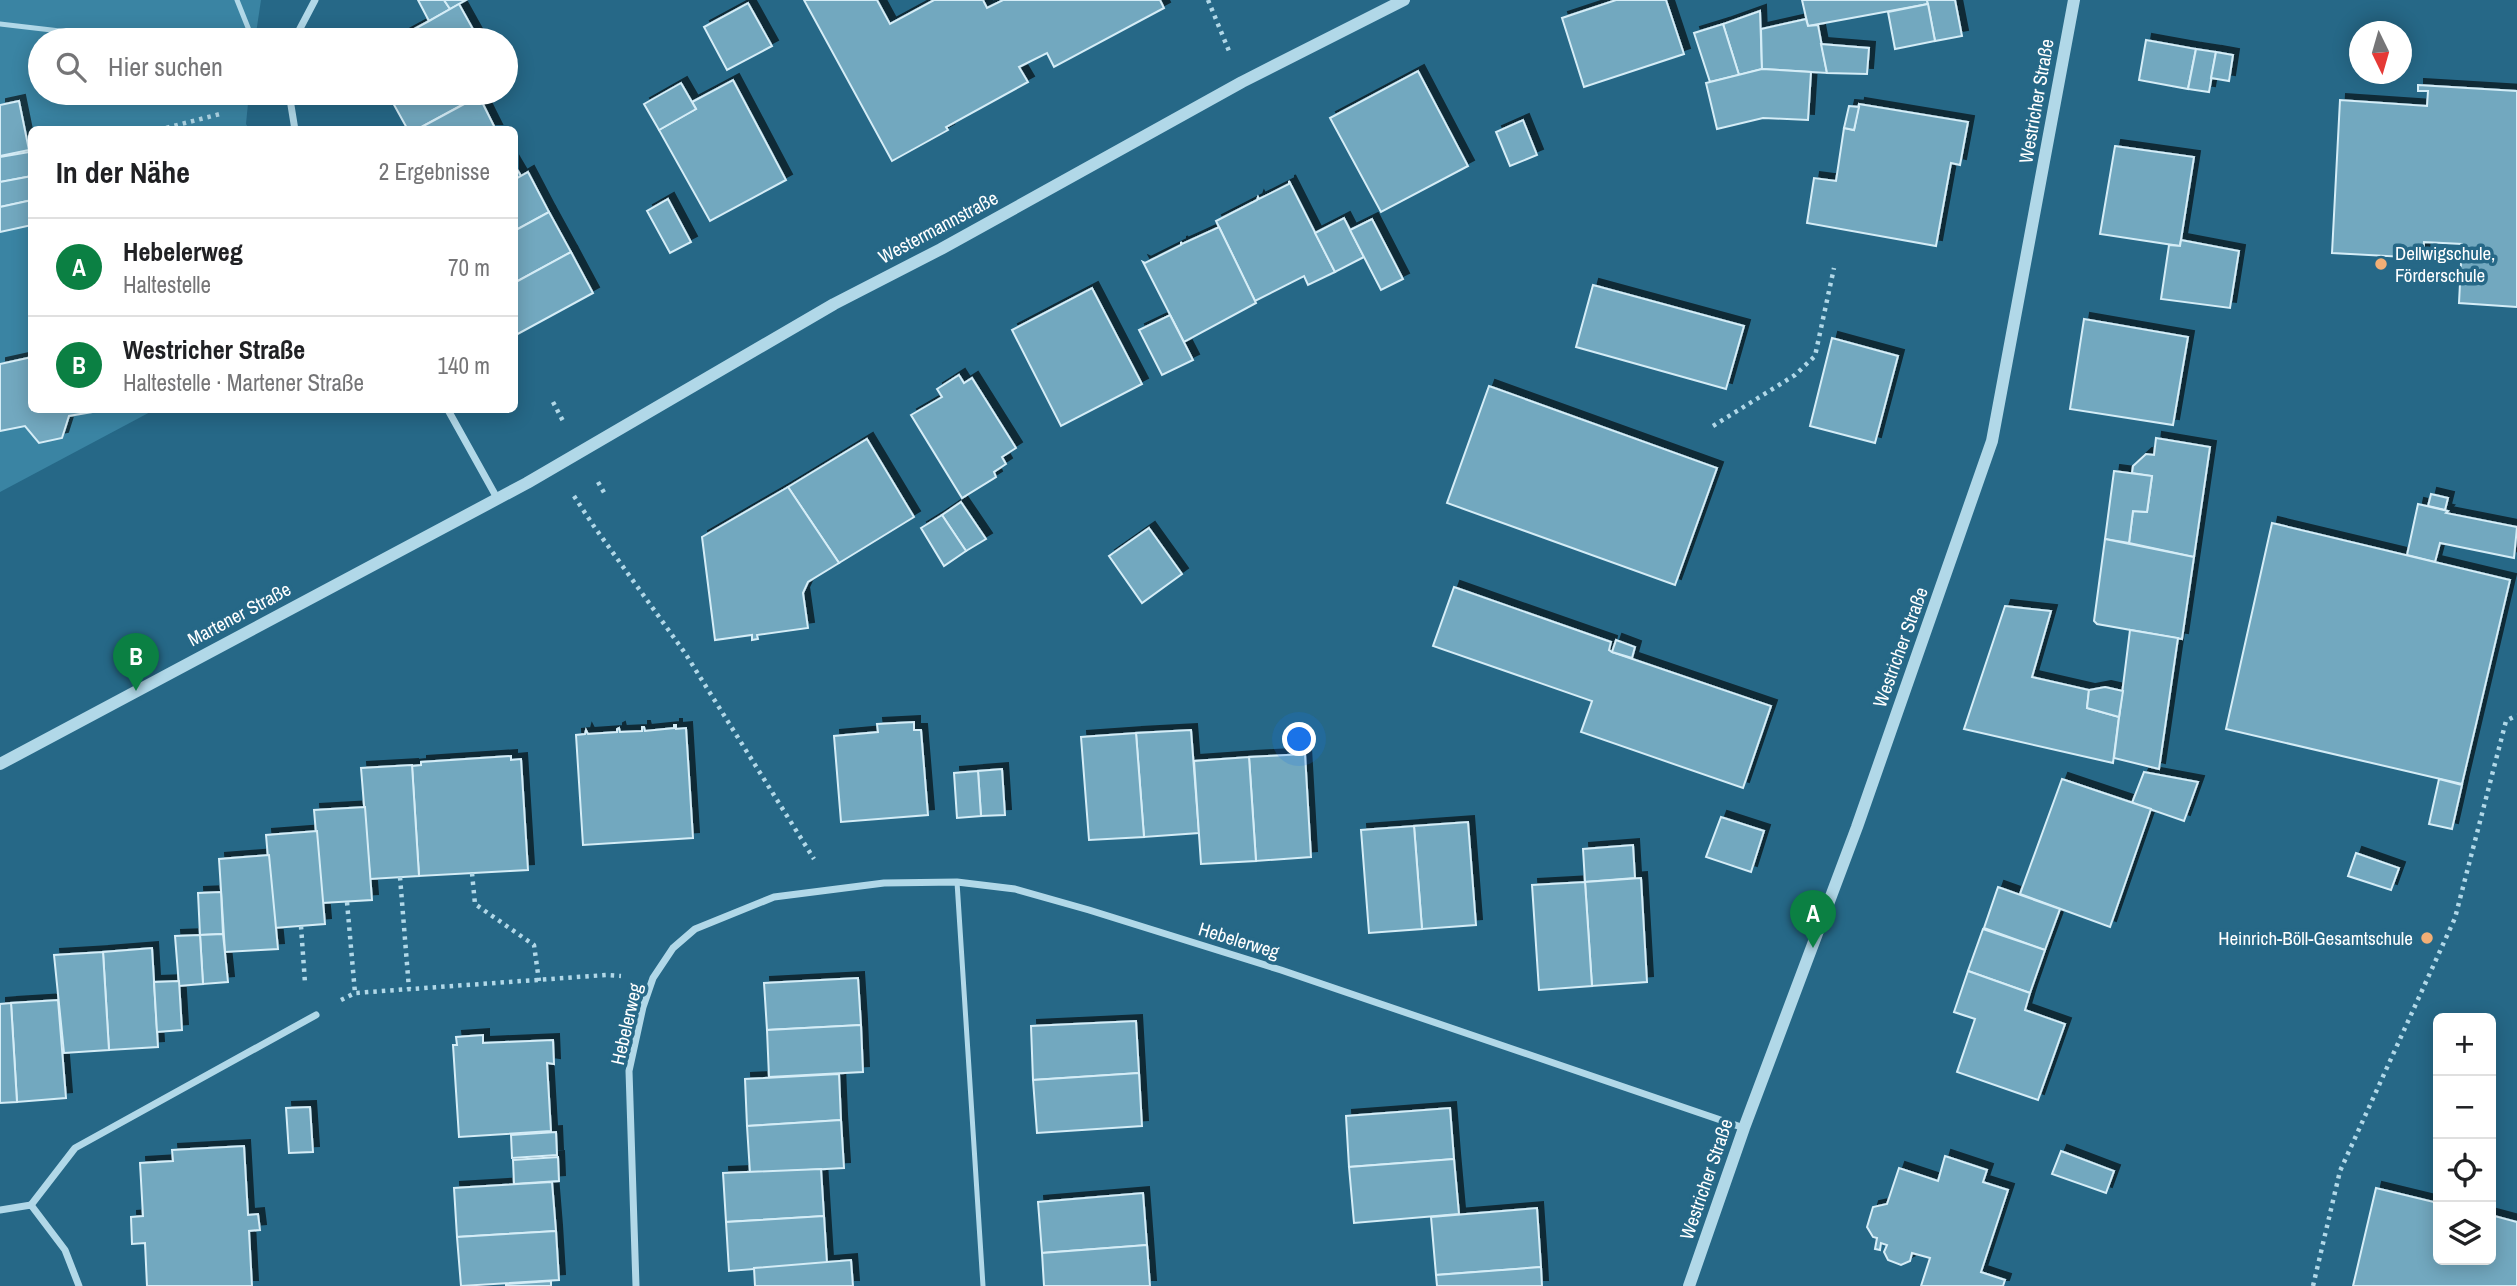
<!DOCTYPE html>
<html lang="de">
<head>
<meta charset="utf-8">
<style>
  body { margin:0; font-family:"Archivo Narrow",sans-serif; background:#f6f6f6; color:#202124 }
  .controls { position:absolute; right:21px; bottom:21px; display:grid; overflow:hidden; border-radius:10px; box-shadow:0 4px 18px #0003 }
  .controls button { width:63px; height:63px; display:grid; place-items:center; padding:0; border:0; border-bottom:2px solid #e0e0e0; background:#fff; color:#202124; font:35px sans-serif }
  .compass { position:absolute; left:2349px; top:21px; width:63px; height:63px; border-radius:50%; background:#fff; box-shadow:0 4px 18px #0003; rotate:175deg }
  .you { position:absolute; left:1300px; top:740px; width:24px; height:24px; margin:-18px; border:5px solid #fff; border-radius:50%; background:#1a73e8; box-shadow:0 0 0 10px #1a73e833 }
  .badge { display:grid; place-items:center; width:46px; height:46px; border-radius:50%; background:#0b8043; color:#fff; font-size:23px; font-weight:700 }
  .pin { position:absolute; translate:-50% -58px; filter:drop-shadow(0 2px 4px #0008) }
  .pin::after { content:''; position:absolute; top:37px; width:24px; height:21px; background:inherit; clip-path:polygon(0 0,100% 0,50% 100%) }
  .list { margin:0; padding:0; list-style:none }
  h2 { display:flex; justify-content:space-between; align-items:center; height:91px; margin:0; padding:0 28px; font-size:30px }
  h2 small { font-size:23px; font-weight:400; color:#757577 }
  .list li { display:grid; grid-template-columns:46px 1fr auto; gap:21px; align-items:center; box-sizing:border-box; height:98px; padding:0 28px; border-top:2px solid #e0e0e0 }
  .list b { display:block; font-size:26px; white-space:nowrap }
  .list p { margin:0; font-size:23px; white-space:nowrap; color:#757577 }
  .list em { font-size:23px; font-style:normal; color:#757577 }
  .icon { flex:none; width:38px; height:38px; fill:none; stroke:currentColor; stroke-width:2; stroke-linecap:round; stroke-linejoin:round }
  .map { position:relative; flex:none; width:2517px; height:1286px; overflow:hidden }
  .search { position:absolute; background:#fff; box-shadow:0 4px 18px #0003; left:28px; top:28px; width:490px; height:77px; display:flex; align-items:center; gap:18px; box-sizing:border-box; padding:0 24px; border-radius:38px; color:#757577; font-size:26px }
  .panel { position:absolute; background:#fff; box-shadow:0 4px 18px #0003; left:28px; top:126px; width:490px; height:287px; border-radius:10px }
  .map>svg:first-child { display:block }
  .green { fill:#3a84a3 }
  .building { fill:#72a8bf; stroke:#d5edf7; stroke-width:2; filter:url(#shadow) }
  .lines { fill:none; stroke-linecap:round; stroke-linejoin:round }
  .path { stroke:#b1d8e8; stroke-width:4.5; stroke-dasharray:3.5 5; stroke-linecap:butt }
  .service { stroke:#b1d8e8; stroke-width:5 }
  .minor { stroke:#b1d8e8; stroke-width:7 }
  .tertiary { stroke:#b1d8e8; stroke-width:12 }
  .poi-dot { fill:#f2af76; stroke:#266887; stroke-width:2.5 }
  .labels { text-anchor:middle; stroke-width:7; stroke-linejoin:round; paint-order:stroke }
  .street-label { font-size:19px; fill:#fff; stroke:#266887 }
  .poi-label { font-size:19px; fill:#fff; stroke:#266887; text-anchor:start }
</style>
</head>
<body>
<div class="map">
<svg width="2517" height="1286" viewBox="0 0 2517 1286">
  <defs>
    <filter id="shadow"><feDropShadow dx="6" dy="-6" stdDeviation="0" flood-color="#0009"/></filter>
  </defs>
  <rect width="100%" height="100%" fill="#266887"/>
  <!-- green -->
  <path class="green" d="M0 0H261L255 40H40V93H249L246 124 249 129 32 130V410H154L0 492Z"/>
  <!-- building -->
  <g class="building">
    <path d="M418 0H444L450 9 429 21Z"/>
    <path d="M444 0H466L450 9Z"/>
    <path d="M804 0H877L890 24 934 0H983L987 8 1003 0H1160L1164 8 1054 67 1047 53 1019 67 1028 82 946 127 948 130 892 161Z"/>
    <path d="M1616 0H1666L1684 54 1584 87 1562 18Z"/>
    <path d="M1802 0H1927L1928 4 1808 26Z"/>
    <path d="M1927 0H1955L1962 36 1935 41Z"/>
    <path d="M748 3 772 46 727 70 704 27Z"/>
    <path d="M459 4 479 40H394L429 21Z"/>
    <path d="M1928 4 1935 41 1895 49 1888 12Z"/>
    <path d="M1760 11 1762 69 1739 75 1723 24Z"/>
    <path d="M1806 19 1808 26 1818 25 1827 73 1762 69 1761 29Z"/>
    <path d="M1723 24 1739 75 1710 82 1694 33Z"/>
    <path d="M2146 40 2196 49 2188 89 2139 80Z"/>
    <path d="M1821 44 1869 48 1867 74 1827 73Z"/>
    <path d="M2196 49 2216 52 2209 92 2188 89Z"/>
    <path d="M2216 52 2233 55 2229 81 2211 78Z"/>
    <path d="M1762 69 1811 72 1808 120 1763 118 1717 129 1706 83Z"/>
    <path d="M1418 71 1468 166 1381 212 1330 118Z"/>
    <path d="M733 80 786 180 710 221 659 130 696 109 692 102Z"/>
    <path d="M681 83 696 109 659 130 644 104Z"/>
    <path d="M2418 85 2517 91V307L2459 303 2462 244 2424 242 2423 258 2332 253 2340 100 2427 106 2428 91H2418Z"/>
    <path d="M390 93H484L416 130H408L388 94Z"/>
    <path d="M479 96 496 130H416Z"/>
    <path d="M19 101 29 150 0 156V105Z"/>
    <path d="M1859 104 1968 122 1960 165 1951 163 1936 246 1807 223 1814 178 1836 181 1844 128 1854 130Z"/>
    <path d="M1849 106 1859 107 1854 130 1844 128Z"/>
    <path d="M1523 120 1537 155 1510 166 1496 132Z"/>
    <path d="M2115 146 2194 157 2180 246 2100 234Z"/>
    <path d="M29 152 32 176 0 182V157Z"/>
    <path d="M514 164 521 176 514 180Z"/>
    <path d="M528 172 549 212 514 231V180Z"/>
    <path d="M32 176V200L0 207V182Z"/>
    <path d="M1289 181 1335 272 1308 285 1304 276 1255 301 1216 221 1257 200 1258 197 1259 199 1289 184Z"/>
    <path d="M668 199 691 242 670 253 647 211Z"/>
    <path d="M32 200V225L0 232V207Z"/>
    <path d="M549 212 571 252 514 283V231Z"/>
    <path d="M1344 218 1364 257 1335 272 1315 233Z"/>
    <path d="M1372 219 1403 279 1381 290 1350 230Z"/>
    <path d="M1219 227 1256 303 1184 342 1143 262 1145 263 1181 245V242L1182 244Z"/>
    <path d="M2181 240 2239 251 2230 308 2161 299 2169 245 2180 246Z"/>
    <path d="M571 252 593 293 514 336V283Z"/>
    <path d="M1593 285 1744 326 1726 389 1576 347Z"/>
    <path d="M1092 288 1142 384 1061 426 1012 330Z"/>
    <path d="M1170 315 1193 360 1162 375 1139 330Z"/>
    <path d="M2084 319 2188 337 2173 425 2070 409Z"/>
    <path d="M1832 338 1898 356 1875 443 1810 426Z"/>
    <path d="M32 357V410H93L92 412 69 416 62 438 39 443 25 426 0 431V364Z"/>
    <path d="M959 375 964 383 972 378 1016 448 1002 457 1006 464 994 472 996 477 962 498 911 415 942 397 937 389Z"/>
    <path d="M1489 386 1717 468 1675 585 1447 503Z"/>
    <path d="M2156 438 2210 447 2194 557 2129 543 2133 511 2147 512 2152 476 2132 473 2133 466 2146 454 2154 455Z"/>
    <path d="M867 439 914 517 839 563 788 487Z"/>
    <path d="M2114 471 2152 476 2147 512 2133 511 2129 543 2105 539Z"/>
    <path d="M788 487 839 563 808 582 803 593 808 628 757 635 758 639 752 640V635L715 640 702 537Z"/>
    <path d="M2431 494 2448 498 2445 510 2428 506Z"/>
    <path d="M961 502 986 539 966 551 942 515Z"/>
    <path d="M2418 504 2448 511 2446 513 2517 527 2514 558 2440 543 2435 562 2407 555Z"/>
    <path d="M942 515 966 551 944 566 921 528Z"/>
    <path d="M2272 523 2510 580 2462 784 2226 729Z"/>
    <path d="M1149 528 1182 574 1142 603 1109 556Z"/>
    <path d="M2105 539 2194 557 2182 639 2097 624 2094 621Z"/>
    <path d="M1454 587 1611 642 1609 650 1612 652 1771 706 1743 788 1581 732 1592 701 1433 646Z"/>
    <path d="M2005 606 2051 611 2032 677 2089 690 2087 708 2119 717 2113 763 1964 729Z"/>
    <path d="M2130 630 2178 638 2159 769 2114 758Z"/>
    <path d="M1616 640 1635 647 1632 658 1612 652Z"/>
    <path d="M2105 687 2123 691 2119 717 2087 708 2089 690Z"/>
    <path d="M914 722V730H921L928 815 841 822 834 736 878 732 877 724Z"/>
    <path d="M674 725H676V729L686 728 693 838 583 845 576 735 585 734 586 730 588 734 617 732V729L619 728 620 732 642 731V727H644L645 731 674 728Z"/>
    <path d="M1191 730 1199 833 1144 837 1136 733Z"/>
    <path d="M1136 733 1144 837 1089 840 1081 737Z"/>
    <path d="M1305 754 1311 857 1256 861 1249 757Z"/>
    <path d="M511 756V760L521 759 528 870 419 876 412 766 421 765V762Z"/>
    <path d="M1249 757 1256 861 1201 864 1194 761Z"/>
    <path d="M412 765 419 876 370 879 361 768Z"/>
    <path d="M1002 769 1005 815 981 816 978 771Z"/>
    <path d="M978 771 981 816 957 818 954 773Z"/>
    <path d="M2144 772 2198 782 2184 821 2132 803Z"/>
    <path d="M2062 779 2151 809 2110 927 2020 894Z"/>
    <path d="M2439 779 2462 785 2452 829 2429 824Z"/>
    <path d="M365 807 372 900 322 903 314 810Z"/>
    <path d="M1721 817 1764 831 1751 872 1706 857Z"/>
    <path d="M1468 822 1476 925 1422 929 1414 826Z"/>
    <path d="M1414 826 1422 929 1369 933 1361 830Z"/>
    <path d="M317 831 325 924 274 928 266 835Z"/>
    <path d="M1633 845 1635 878 1585 882 1583 849Z"/>
    <path d="M2356 853 2399 868 2391 890 2348 876Z"/>
    <path d="M269 855 278 949 225 952 219 859Z"/>
    <path d="M1641 878 1647 982 1592 986 1585 882Z"/>
    <path d="M1585 882 1592 986 1539 990 1532 885Z"/>
    <path d="M1998 887 2060 909 2045 950 1984 928Z"/>
    <path d="M221 892 223 934 200 935 198 893Z"/>
    <path d="M1983 929 2045 950 2030 993 1968 971Z"/>
    <path d="M223 934 228 982 203 984 200 935Z"/>
    <path d="M200 935 203 984 179 986 175 936Z"/>
    <path d="M152 948 158 1047 109 1050 103 952Z"/>
    <path d="M103 952 109 1050 64 1053 54 955Z"/>
    <path d="M1968 971 2030 993 2025 1010 2065 1024 2038 1100 1957 1072 1975 1019 1954 1012Z"/>
    <path d="M858 978 861 1025 767 1030 764 983Z"/>
    <path d="M179 981 182 1030 157 1032 154 982Z"/>
    <path d="M58 1000 66 1098 17 1102 11 1003Z"/>
    <path d="M11 1003 17 1102 0 1103V1004Z"/>
    <path d="M1136 1021 1139 1073 1033 1080 1031 1026Z"/>
    <path d="M861 1025 863 1072 769 1077 767 1030Z"/>
    <path d="M483 1035V1043L553 1040 554 1064 547 1063 551 1131 459 1137 453 1045H457L456 1037Z"/>
    <path d="M1139 1073 1142 1126 1037 1133 1033 1080Z"/>
    <path d="M839 1074 841 1120 747 1126 745 1079Z"/>
    <path d="M310 1107 313 1152 289 1153 286 1108Z"/>
    <path d="M1450 1108 1454 1159 1349 1167 1346 1116Z"/>
    <path d="M841 1120 844 1168 750 1173 747 1126Z"/>
    <path d="M556 1132 557 1155 512 1158 511 1135Z"/>
    <path d="M244 1146 248 1215 258 1214 260 1230 249 1231 252 1286H147L145 1243 132 1244 131 1217 143 1216 140 1163 173 1161 172 1150Z"/>
    <path d="M2061 1151 2114 1171 2106 1193 2052 1174Z"/>
    <path d="M1945 1156 1987 1170 1983 1182 2008 1190 1981 1272 2005 1280 2003 1286H1921L1930 1258 1912 1253 1910 1261 1901 1265 1888 1260 1884 1252 1887 1245 1881 1243 1880 1250 1875 1249 1877 1238 1873 1237 1867 1227 1873 1207 1887 1204 1899 1168 1938 1181Z"/>
    <path d="M558 1157 559 1181 514 1184 513 1160Z"/>
    <path d="M1454 1159 1459 1214 1354 1223 1349 1167Z"/>
    <path d="M821 1169 824 1216 726 1222 723 1173Z"/>
    <path d="M552 1182 556 1231 457 1237 454 1188Z"/>
    <path d="M2376 1188 2438 1203V1260H2491V1215L2517 1222V1286H2353Z"/>
    <path d="M1143 1193 1147 1245 1042 1253 1038 1202Z"/>
    <path d="M1537 1208 1541 1267 1436 1275 1431 1217Z"/>
    <path d="M824 1216 827 1263 729 1271 726 1222Z"/>
    <path d="M556 1231 559 1280 461 1286 457 1237Z"/>
    <path d="M1147 1245 1150 1286H1044L1042 1253Z"/>
    <path d="M851 1260 853 1286H755L754 1268Z"/>
    <path d="M1541 1267 1542 1286H1437L1436 1275Z"/>
    <path d="M551 1281V1286H506V1284Z"/>
  </g>
  <g class="lines">
    <!-- path -->
    <g class="path">
      <path d="M1208 0 1229 51"/>
      <path d="M158 130 220 114"/>
      <path d="M553 402 564 423"/>
      <path d="M1713 426 1795 375 1815 356 1834 268"/>
      <path d="M598 482 606 496"/>
      <path d="M574 496 593 525 685 653 814 859"/>
      <path d="M472 873 475 904 534 945 539 981"/>
      <path d="M400 877 409 989"/>
      <path d="M347 902 355 993"/>
      <path d="M301 926 305 983"/>
      <path d="M341 1000 355 993 606 975 621 976"/>
      <path d="M2313 1286 2340 1171 2455 918 2506 721 2517 715"/>
    </g>
    <!-- service -->
    <g class="service">
      <path d="M237 0 253 40"/>
      <path d="M0 24 137 40"/>
      <path d="M957 882 983 1286"/>
    </g>
    <!-- minor -->
    <g class="minor">
      <path d="M294 40 315 0"/>
      <path d="M289 93 295 130"/>
      <path d="M448 410 497 498"/>
      <path d="M31 1205 75 1148 316 1015"/>
      <path d="M0 1210 31 1205 65 1250 79 1286"/>
      <path d="M636 1286 629 1071 643 1007 653 978 673 948 695 929 774 897 884 883 957 882 1015 889 1089 910 1281 970 1744 1128"/>
    </g>
    <!-- tertiary -->
    <g class="tertiary">
      <path d="M0 764 527 483 834 304 941 249 1242 82 1404 0"/>
      <path d="M1689 1286 1744 1128 1857 827 1992 441 2074 0"/>
    </g>
  </g>
  <!-- markers -->
  <g class="poi-dot">
    <circle cx="2381" cy="264" r="7"/>
    <circle cx="2427" cy="938" r="7"/>
  </g>
  <g class="labels">
    <!-- street labels -->
    <g class="street-label">
      <text transform="translate(2036 101) rotate(-80)" y="7">Westricher Straße</text>
      <text transform="translate(938 227) rotate(-28)" y="7">Westermannstraße</text>
      <text transform="translate(239 614) rotate(-28)" y="7">Martener Straße</text>
      <text transform="translate(1900 647) rotate(-70)" y="7">Westricher Straße</text>
      <text transform="translate(1239 940) rotate(17)" y="7">Hebelerweg</text>
      <text transform="translate(626 1024) rotate(-77)" y="7">Hebelerweg</text>
      <text transform="translate(1706 1179) rotate(-71)" y="7">Westricher Straße</text>
    </g>
    <!-- poi labels -->
    <g class="poi-label">
      <text x="2395" y="260">Dellwigschule,<tspan x="2395" dy="22">Förderschule</tspan></text>
      <text x="2413" y="945" text-anchor="end">Heinrich-Böll-Gesamtschule</text>
    </g>
  </g>
</svg>
<div class="controls">
<button>+</button>
<button>−</button>
<button><svg class="icon" aria-label="locate" viewBox="0 0 24 24"><circle cx="12" cy="12" r="6"/><path d="M12 2v4M12 18v4M2 12h4M18 12h4"/></svg></button>
<button><svg class="icon" aria-label="layers" viewBox="0 0 24 24"><path d="M12 4l9 5-9 5-9-5zM3 14l9 5 9-5"/></svg></button>
</div>
<svg class="compass" viewBox="-18 -18 36 36"><path d="M0-13l5 13h-10z" fill="#e53935"/><path d="M0 13l5-13h-10z" fill="#757577"/></svg>
<div class="you"></div>
<div class="pin badge" style="left:1813px;top:948px">A</div>
<div class="pin badge" style="left:136px;top:691px">B</div>
<div class="search"><svg class="icon" aria-label="search" viewBox="0 0 24 24"><circle cx="10" cy="10" r="6"/><path d="M15 15l6 6"/></svg>Hier suchen</div>
<section class="panel">
<h2>In der Nähe<small>2 Ergebnisse</small></h2>
<ul class="list">
<li><span class="badge">A</span><div><b>Hebelerweg</b><p>Haltestelle</p></div><em>70 m</em></li>
<li><span class="badge">B</span><div><b>Westricher Straße</b><p>Haltestelle · Martener Straße</p></div><em>140 m</em></li>
</ul>
</section>
</div>
</body>
</html>
